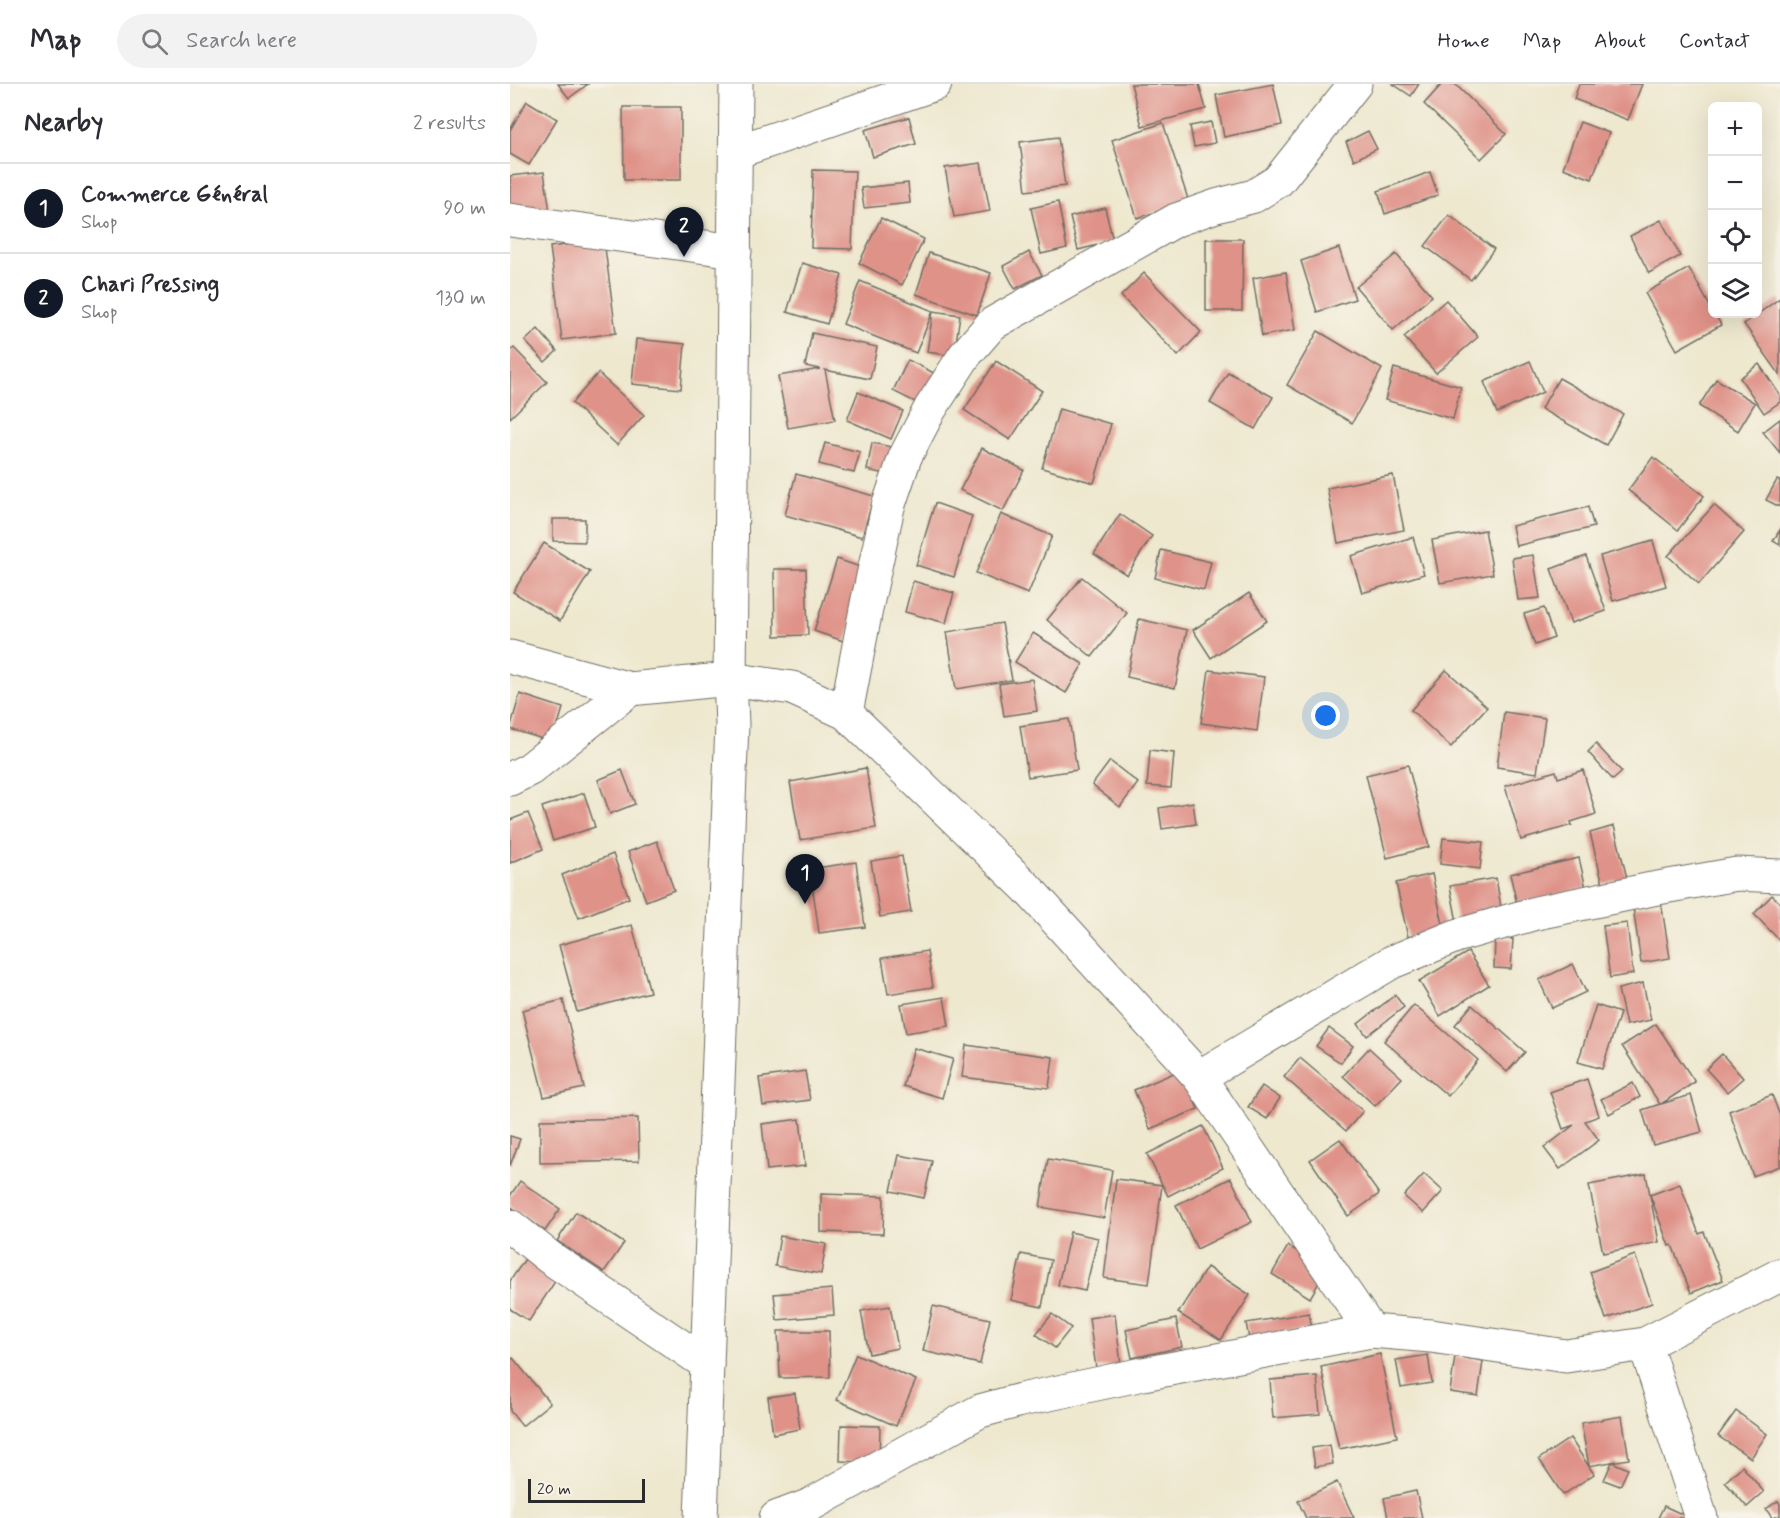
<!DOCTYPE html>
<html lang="en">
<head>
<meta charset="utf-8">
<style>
  body { margin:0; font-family:Mynerve,sans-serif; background:#f2f2f3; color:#2b2b33 }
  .controls { position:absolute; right:18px; top:18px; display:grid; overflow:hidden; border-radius:9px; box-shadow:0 6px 24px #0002 }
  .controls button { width:54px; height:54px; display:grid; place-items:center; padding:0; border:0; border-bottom:2px solid #e1e1e2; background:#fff; color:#2b2b33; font:30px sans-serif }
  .scale { position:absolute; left:18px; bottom:15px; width:117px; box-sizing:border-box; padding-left:6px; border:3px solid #2b2b2b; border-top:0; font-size:16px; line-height:21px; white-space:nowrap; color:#2b2b2b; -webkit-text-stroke:4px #f7f3e8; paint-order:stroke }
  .you { position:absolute; left:816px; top:632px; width:21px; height:21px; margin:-15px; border:4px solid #fff; border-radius:50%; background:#1a73e8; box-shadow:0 0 0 9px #1a73e833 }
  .badge { display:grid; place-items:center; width:39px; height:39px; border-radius:50%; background:#111827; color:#fff; font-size:20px; font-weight:700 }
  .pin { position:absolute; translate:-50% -50px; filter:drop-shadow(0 2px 3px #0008) }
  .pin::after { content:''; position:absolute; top:32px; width:21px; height:18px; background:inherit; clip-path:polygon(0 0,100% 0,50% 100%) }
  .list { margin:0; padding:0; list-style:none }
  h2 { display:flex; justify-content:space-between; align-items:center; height:78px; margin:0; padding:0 24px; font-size:26px }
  h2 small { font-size:20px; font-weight:400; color:#7c7c81 }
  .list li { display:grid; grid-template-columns:39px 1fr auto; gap:18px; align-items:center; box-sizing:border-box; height:90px; padding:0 24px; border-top:2px solid #e1e1e2 }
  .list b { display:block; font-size:22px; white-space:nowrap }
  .list p { margin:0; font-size:20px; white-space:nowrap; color:#7c7c81 }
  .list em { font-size:20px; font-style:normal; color:#7c7c81 }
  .icon { flex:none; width:33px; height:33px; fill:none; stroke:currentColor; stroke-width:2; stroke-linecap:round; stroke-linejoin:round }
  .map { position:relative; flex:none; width:1270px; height:1434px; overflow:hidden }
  header { display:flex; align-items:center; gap:36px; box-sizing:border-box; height:84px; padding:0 30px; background:#fff; border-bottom:2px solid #e1e1e2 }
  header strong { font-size:28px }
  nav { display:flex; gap:33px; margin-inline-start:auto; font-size:21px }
  .search { width:420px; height:54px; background:#f2f2f3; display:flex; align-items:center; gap:15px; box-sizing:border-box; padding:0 21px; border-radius:33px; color:#7c7c81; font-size:22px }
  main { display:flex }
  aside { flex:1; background:#fff }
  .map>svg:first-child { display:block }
  .building { fill:#df9288 }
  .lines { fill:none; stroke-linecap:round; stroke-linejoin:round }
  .minor-casing { stroke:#6f6d64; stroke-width:35 }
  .tertiary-casing { stroke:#6f6d64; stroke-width:35 }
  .minor { stroke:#fff; stroke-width:33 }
  .tertiary { stroke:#fff; stroke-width:33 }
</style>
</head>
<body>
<header>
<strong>Map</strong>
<div class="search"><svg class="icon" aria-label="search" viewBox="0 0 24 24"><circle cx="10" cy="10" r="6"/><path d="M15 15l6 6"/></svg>Search here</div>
<nav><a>Home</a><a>Map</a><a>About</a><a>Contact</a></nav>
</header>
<main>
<aside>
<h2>Nearby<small>2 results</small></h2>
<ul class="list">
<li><span class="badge">1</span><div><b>Commerce Général</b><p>Shop</p></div><em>90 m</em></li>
<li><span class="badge">2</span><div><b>Chari Pressing</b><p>Shop</p></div><em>130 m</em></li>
</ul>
</aside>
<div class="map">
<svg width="1270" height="1434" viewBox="0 0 1270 1434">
  <rect width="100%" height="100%" fill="#f7f3e8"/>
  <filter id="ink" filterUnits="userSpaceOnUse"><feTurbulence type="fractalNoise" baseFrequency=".0167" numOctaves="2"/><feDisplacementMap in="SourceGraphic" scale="12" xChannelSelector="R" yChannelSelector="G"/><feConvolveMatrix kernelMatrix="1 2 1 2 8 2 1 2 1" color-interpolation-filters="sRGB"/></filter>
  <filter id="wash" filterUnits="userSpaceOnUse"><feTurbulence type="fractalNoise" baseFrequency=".008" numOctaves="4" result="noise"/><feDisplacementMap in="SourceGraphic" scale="24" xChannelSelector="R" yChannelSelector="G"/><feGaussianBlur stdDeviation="1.35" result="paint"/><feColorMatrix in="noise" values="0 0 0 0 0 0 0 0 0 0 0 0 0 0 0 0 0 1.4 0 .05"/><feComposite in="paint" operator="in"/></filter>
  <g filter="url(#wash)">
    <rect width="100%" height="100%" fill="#eee8cf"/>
    <g id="blocks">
      <!-- building -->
      <g class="building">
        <path d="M48 0H78L59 14Z"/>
        <path d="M621 0H689L696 25 632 42Z"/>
        <path d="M763 0 772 41 714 53 706 11Z"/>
        <path d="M883 0H909L901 12Z"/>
        <path d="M932 0H945L996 50 971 75 914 20Z"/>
        <path d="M1069 0H1132L1118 36 1064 15Z"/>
        <path d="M17 17 47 35 19 81 0 70V46Z"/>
        <path d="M113 23H171V96H114Z"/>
        <path d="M399 33 406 60 363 73 355 46Z"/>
        <path d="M701 38 705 59 684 63 680 42Z"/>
        <path d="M1070 38 1099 49 1082 95 1053 84Z"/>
        <path d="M653 39 679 118 627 134 602 56Z"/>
        <path d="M858 47 867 65 844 76 836 58Z"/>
        <path d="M548 53 555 102 516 107 510 58Z"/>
        <path d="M471 79 480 127 444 133 435 84Z"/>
        <path d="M303 86 345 87 342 165 301 164Z"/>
        <path d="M34 88 40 127 0 132V92Z"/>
        <path d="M920 88 928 111 875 130 868 107Z"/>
        <path d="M398 99 400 119 354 124 351 104Z"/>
        <path d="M548 118 557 164 531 170 521 124Z"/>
        <path d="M595 124 603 157 568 166 560 133Z"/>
        <path d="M939 131 984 165 961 196 915 162Z"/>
        <path d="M371 134 414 155 392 201 349 179Z"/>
        <path d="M1151 136 1170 172 1139 189 1120 152Z"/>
        <path d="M696 155H733L732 227H696Z"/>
        <path d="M94 156 106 249 52 256 40 163Z"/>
        <path d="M829 164 845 215 807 228 791 177Z"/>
        <path d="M519 168 532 191 505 205 493 182Z"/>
        <path d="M419 169 481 189 467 231 406 210Z"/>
        <path d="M886 170 922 212 883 246 846 203Z"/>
        <path d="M292 179 332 191 317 240 277 228Z"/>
        <path d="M1179 184 1202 226V230H1205L1211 241 1167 266 1135 209Z"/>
        <path d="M776 188 785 246 752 252 743 194Z"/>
        <path d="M634 189 691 248 668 272 611 212Z"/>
        <path d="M350 197 423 227 406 269 333 240Z"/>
        <path d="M1270 214V291L1234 240Z"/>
        <path d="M936 216 968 253 926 289 894 253Z"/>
        <path d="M423 227 450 231 444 272 417 268Z"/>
        <path d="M28 245 47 267 35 278 15 257Z"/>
        <path d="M808 247 872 285 842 339 777 301Z"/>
        <path d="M302 249 367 263 360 295 315 286 325 336 278 344 268 292 310 285 295 282Z"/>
        <path d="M126 255 175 260 171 305 122 300Z"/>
        <path d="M4 264 37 298 0 334V267Z"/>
        <path d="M398 276 430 292 415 323 383 307Z"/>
        <path d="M486 277 532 307 500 356 454 326Z"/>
        <path d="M1020 277 1033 308 987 329 974 298Z"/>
        <path d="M1249 280 1270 311V318L1254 329 1230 294Z"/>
        <path d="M884 284 951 303 943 335 875 316Z"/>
        <path d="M718 288 763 313 745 345 700 319Z"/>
        <path d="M88 289 134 331 107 361 62 319Z"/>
        <path d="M1049 294 1113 330 1096 361 1031 325Z"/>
        <path d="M1206 295 1245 319 1228 347 1189 322Z"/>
        <path d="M348 308 393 327 381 355 337 336Z"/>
        <path d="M549 325 601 340 584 399 532 384Z"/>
        <path d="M1270 335V369L1253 348Z"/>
        <path d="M315 359 350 368 344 389 309 380Z"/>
        <path d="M362 359 386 364 380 391 357 386Z"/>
        <path d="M472 364 514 386 493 427 450 406Z"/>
        <path d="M1143 373 1194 412 1168 446 1118 406Z"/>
        <path d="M286 390 364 412 352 453 275 431Z"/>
        <path d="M883 391 894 446 828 459 817 404Z"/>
        <path d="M1267 396 1270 397V423L1256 416Z"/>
        <path d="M425 419 462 432 444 493 406 481Z"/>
        <path d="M1204 421 1234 448 1189 500 1158 472Z"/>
        <path d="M1078 423 1084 443 1006 462 1002 442Z"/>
        <path d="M491 430 542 452 518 510 466 489Z"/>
        <path d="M610 430 642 452 617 491 584 470Z"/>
        <path d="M43 435H75V458L43 457Z"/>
        <path d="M975 446 983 490 930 499 922 456Z"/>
        <path d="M1270 446V461L1263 457Z"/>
        <path d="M903 453 914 490 852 509 841 472Z"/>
        <path d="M1143 457 1156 502 1103 517 1090 472Z"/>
        <path d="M34 459 80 488 50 537 3 508Z"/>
        <path d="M651 466 701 478 694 506 645 494Z"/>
        <path d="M1023 471 1030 514 1008 516 1002 474Z"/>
        <path d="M1076 472 1096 527 1061 539 1041 485Z"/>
        <path d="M327 475 359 486 336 558 304 547Z"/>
        <path d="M264 485H296L298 551 265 552Z"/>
        <path d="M572 493 617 529 582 573 537 536Z"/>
        <path d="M403 497 444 509 436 539 395 528Z"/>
        <path d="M739 509 757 537 701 574 683 546Z"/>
        <path d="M1034 524 1044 554 1025 561 1014 530Z"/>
        <path d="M629 535 677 546 665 604 617 593Z"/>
        <path d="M492 539 502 596 446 605 437 548Z"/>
        <path d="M523 549 573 580 556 609 505 578Z"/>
        <path d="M699 586 754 593 747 647 691 639Z"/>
        <path d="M936 586 977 623 941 663 901 626Z"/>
        <path d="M522 595 527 627 494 632 489 600Z"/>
        <path d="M10 610 53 624 43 658 0 645Z"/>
        <path d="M994 628 1035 634 1027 689 987 683Z"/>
        <path d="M559 635 567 686 518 693 510 642Z"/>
        <path d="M1086 660 1112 688 1103 696 1078 668Z"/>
        <path d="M640 666 664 669 661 704 637 702Z"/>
        <path d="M600 677 628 699 610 723 582 701Z"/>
        <path d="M898 681 919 763 877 774 856 691Z"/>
        <path d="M356 684 366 744 290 756 280 698Z"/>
        <path d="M112 686 125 720 100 730 88 696Z"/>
        <path d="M1073 686 1086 730 1061 738 1062 741 1011 756 995 702 1046 687 1048 694Z"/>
        <path d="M74 709 85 743 43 757 32 723Z"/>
        <path d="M683 718 686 740 652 745 649 724Z"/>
        <path d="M18 729 33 765 0 779V736Z"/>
        <path d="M1104 742 1117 794 1093 800 1080 749Z"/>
        <path d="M933 754 973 758 970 785 930 780Z"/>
        <path d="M147 757 164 806 136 817 118 768Z"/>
        <path d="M103 770 119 814 69 834 52 791Z"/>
        <path d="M392 772 401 828 370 833 361 777Z"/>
        <path d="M1069 774 1076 804 1007 820 1000 790Z"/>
        <path d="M346 778 355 843 309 849 300 785Z"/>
        <path d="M922 790 934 845 898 853 886 799Z"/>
        <path d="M986 794 992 829 947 838 940 802Z"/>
        <path d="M1262 811 1270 819V857L1244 830Z"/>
        <path d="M1151 818 1160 874 1131 879 1123 823Z"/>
        <path d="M1117 839 1123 890 1100 894 1093 842Z"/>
        <path d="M122 841 140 908 67 928 49 861Z"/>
        <path d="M985 854 1003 855 1001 885 984 884Z"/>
        <path d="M417 867 423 903 378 910 372 874Z"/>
        <path d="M958 868 979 901 930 932 909 897Z"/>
        <path d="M1063 880 1076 908 1042 924 1029 896Z"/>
        <path d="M1133 899 1141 936 1116 941 1108 905Z"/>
        <path d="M885 911 894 923 857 952 848 940Z"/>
        <path d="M434 913 439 942 396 949 391 920Z"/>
        <path d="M53 916 74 1004 34 1013 12 926Z"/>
        <path d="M904 921 968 976 938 1012 874 957Z"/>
        <path d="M962 921 1015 968 997 988 945 941Z"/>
        <path d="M1086 921 1110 929 1092 985 1068 978Z"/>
        <path d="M1146 940 1185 998 1151 1020 1181 1011 1192 1048 1143 1061 1132 1026 1150 1020 1112 962Z"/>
        <path d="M819 944 843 962 831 979 806 962Z"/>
        <path d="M456 961 543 973 539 1004 452 993Z"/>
        <path d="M404 964 443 975 432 1014 393 1002Z"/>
        <path d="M859 964 892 994 865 1022 833 992Z"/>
        <path d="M1212 970 1233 994 1217 1008 1196 985Z"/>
        <path d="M790 974 853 1027 836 1047 774 993Z"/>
        <path d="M671 986 688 1025 640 1045 624 1006Z"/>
        <path d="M295 987 300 1016 253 1022 249 994Z"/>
        <path d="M1077 995 1089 1032 1075 1037 1089 1056 1050 1085 1034 1064 1064 1041 1053 1045 1040 1008Z"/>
        <path d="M1123 999 1130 1013 1099 1030 1091 1015Z"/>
        <path d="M752 1002 770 1014 757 1035 738 1023Z"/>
        <path d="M1262 1011 1270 1032V1082L1243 1092 1219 1027Z"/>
        <path d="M128 1034 129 1077 30 1079V1036Z"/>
        <path d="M290 1035 295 1082 257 1086 252 1040Z"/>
        <path d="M693 1042 713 1084 658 1112 637 1070Z"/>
        <path d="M0 1052 10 1055 0 1082Z"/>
        <path d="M830 1055 869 1110 838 1132 800 1076Z"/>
        <path d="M389 1071 422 1077 414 1114 381 1107Z"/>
        <path d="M538 1075 602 1086 594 1134 530 1123Z"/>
        <path d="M914 1090 933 1107 913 1129 894 1112Z"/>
        <path d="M1136 1090 1149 1158 1093 1169 1079 1101Z"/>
        <path d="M721 1094 742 1138 687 1165 666 1121Z"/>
        <path d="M606 1095 652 1101 639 1200 594 1194Z"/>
        <path d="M10 1097 50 1125 35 1147 0 1122V1112Z"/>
        <path d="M1170 1100 1189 1150 1194 1148 1213 1196 1181 1209 1162 1161 1159 1162 1140 1111Z"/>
        <path d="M311 1110 374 1112 373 1150 311 1148Z"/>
        <path d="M66 1128 114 1159 94 1188 47 1157Z"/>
        <path d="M560 1148 588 1154 575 1207 548 1201Z"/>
        <path d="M270 1152 316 1160 311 1190 265 1182Z"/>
        <path d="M778 1162 817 1185 800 1214 762 1190Z"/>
        <path d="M511 1170 541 1176 532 1223 501 1216Z"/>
        <path d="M1125 1171 1142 1219 1096 1235 1080 1188Z"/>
        <path d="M15 1175 46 1196 19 1237 0 1225V1197Z"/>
        <path d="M697 1183 740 1211 711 1256 668 1229Z"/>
        <path d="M322 1205 324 1231 267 1236 264 1210Z"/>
        <path d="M380 1222 388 1264 359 1270 351 1227Z"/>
        <path d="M423 1222 480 1235 470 1280 413 1267Z"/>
        <path d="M799 1229 802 1245 739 1255 736 1239Z"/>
        <path d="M542 1230 561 1244 545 1264 526 1250Z"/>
        <path d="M605 1230 611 1281 586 1284 579 1234Z"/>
        <path d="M666 1235 672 1263 622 1274 616 1246Z"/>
        <path d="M268 1247H319L320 1293 270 1294Z"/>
        <path d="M346 1270 406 1296 386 1342 327 1316Z"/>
        <path d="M870 1270 887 1353 829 1365 811 1283Z"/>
        <path d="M918 1271 922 1299 891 1304 886 1276Z"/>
        <path d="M945 1272 973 1277 968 1312 940 1308Z"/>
        <path d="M3 1274 40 1319 12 1342 0 1327V1277Z"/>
        <path d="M807 1292 810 1330 763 1334 760 1296Z"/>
        <path d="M285 1309 290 1345 263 1350 258 1313Z"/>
        <path d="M1226 1327 1257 1350 1241 1374 1208 1352Z"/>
        <path d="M1112 1332 1119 1375 1079 1382 1071 1339Z"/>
        <path d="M331 1341 370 1342 369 1379 330 1377Z"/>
        <path d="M1060 1354 1084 1390 1053 1411 1029 1375Z"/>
        <path d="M820 1361 823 1380 805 1383 802 1364Z"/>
        <path d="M1102 1378 1118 1385 1110 1402 1094 1396Z"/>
        <path d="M1232 1382 1254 1408 1237 1423 1215 1398Z"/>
        <path d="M827 1398 844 1434H796L788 1417Z"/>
        <path d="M906 1407 912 1434H878L874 1414Z"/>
        <path d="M1268 1417 1270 1420V1432L1262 1434 1256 1425Z"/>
        <path d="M1154 1422 1174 1431 1173 1434H1148Z"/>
      </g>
    </g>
  </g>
  <g filter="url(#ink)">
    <use href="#blocks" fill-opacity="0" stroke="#6f6d64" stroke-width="1.5"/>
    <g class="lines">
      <defs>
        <g id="minor">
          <path d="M226 68 425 0"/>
          <path d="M0 136 225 167"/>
          <path d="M0 573 120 605 220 595 282 604 336 629 517 804 689 993 861 1247 921 1252 1056 1272 1135 1260 1270 1191"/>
          <path d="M336 629 357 520 378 423 395 373 420 325 455 271 482 240 666 136 706 122 744 112 768 97 845 0"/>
          <path d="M0 695 20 685 120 605"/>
          <path d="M689 993 882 878 946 852 1026 829 1142 805 1227 790 1270 792"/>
          <path d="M0 1142 39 1173 197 1280"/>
          <path d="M1135 1260 1191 1434"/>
          <path d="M266 1434 298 1422 470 1327 511 1316 633 1290 861 1247"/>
        </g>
        <path id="tertiary" d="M191 1434 222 640 220 595 226 0"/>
      </defs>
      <!-- minor casing -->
      <use href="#minor" class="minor-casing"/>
      <!-- tertiary casing -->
      <use href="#tertiary" class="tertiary-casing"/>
      <!-- minor -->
      <use href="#minor" class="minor"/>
      <!-- tertiary -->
      <use href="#tertiary" class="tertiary"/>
    </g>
  </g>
</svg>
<div class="controls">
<button>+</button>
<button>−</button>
<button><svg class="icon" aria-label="locate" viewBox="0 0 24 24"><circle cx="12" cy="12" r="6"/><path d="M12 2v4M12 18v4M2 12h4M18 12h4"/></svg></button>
<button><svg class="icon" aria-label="layers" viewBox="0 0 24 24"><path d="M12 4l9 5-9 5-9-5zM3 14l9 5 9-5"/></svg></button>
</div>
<div class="scale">20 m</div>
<div class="you"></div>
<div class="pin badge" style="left:295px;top:820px">1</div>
<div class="pin badge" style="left:174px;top:173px">2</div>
</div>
</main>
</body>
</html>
